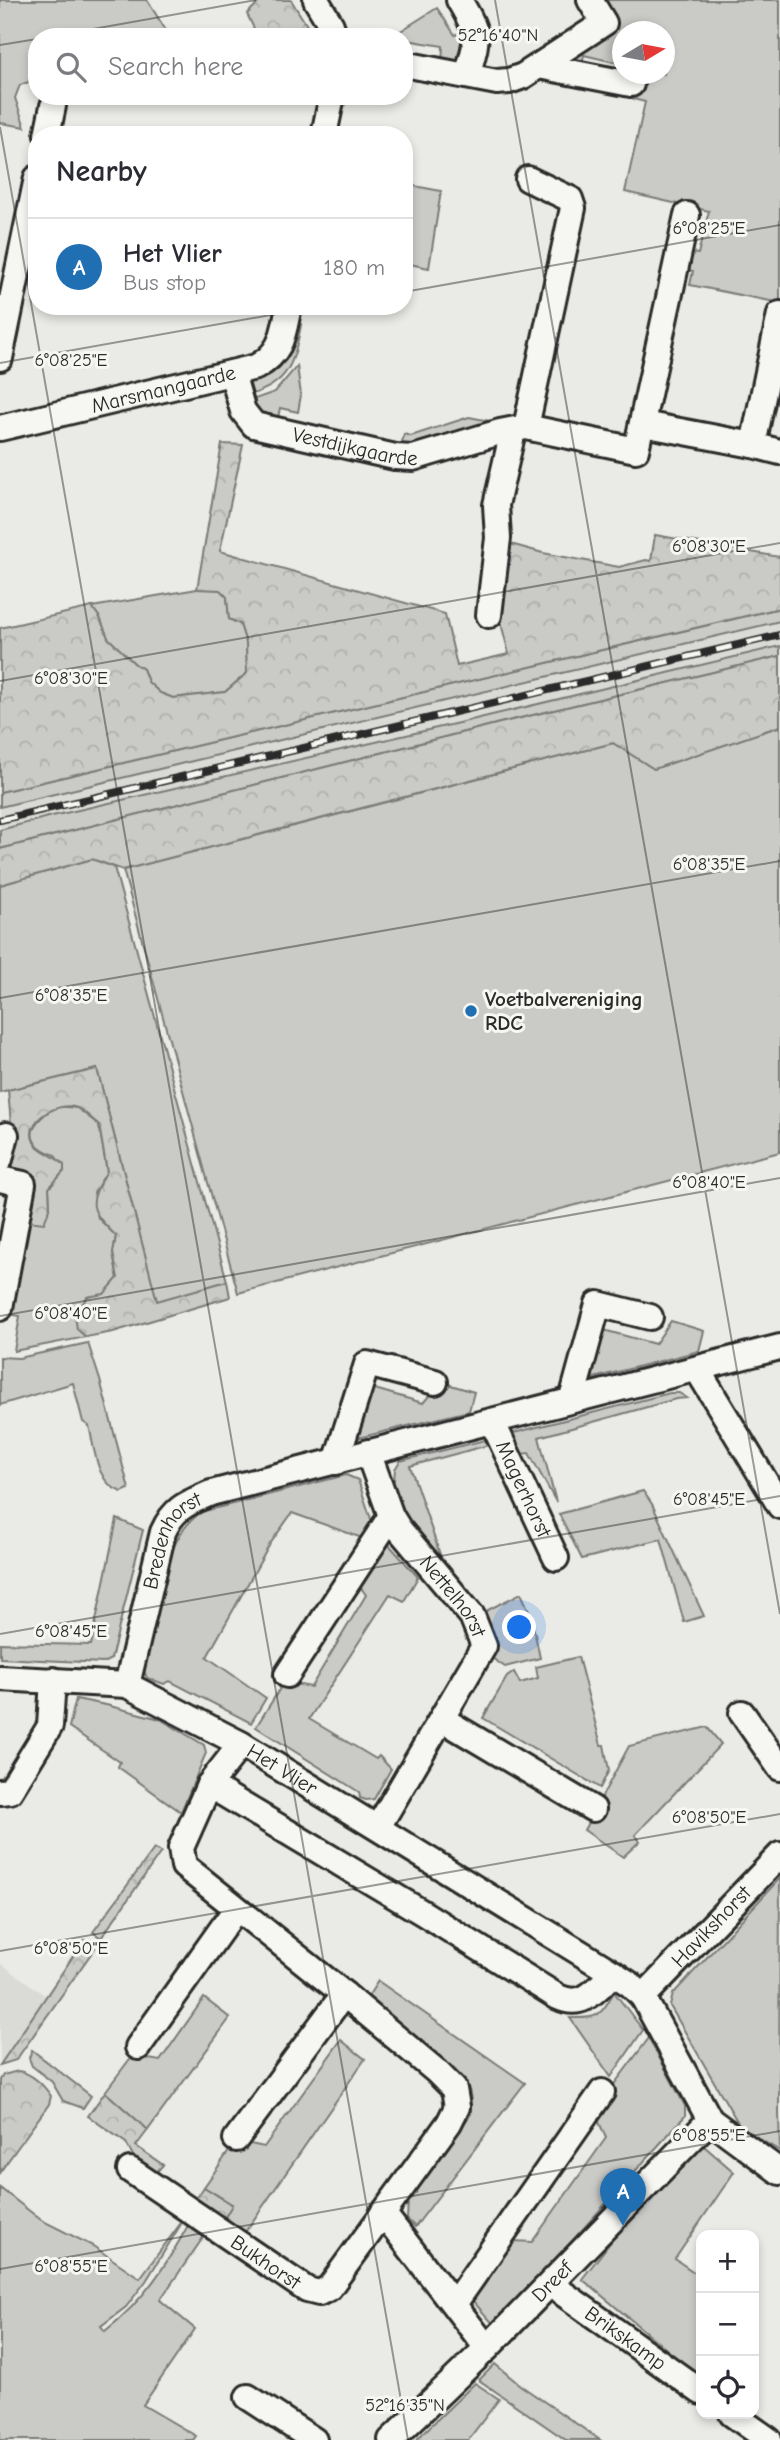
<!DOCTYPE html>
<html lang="en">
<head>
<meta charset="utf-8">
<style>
  body { margin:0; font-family:"Comic Neue",sans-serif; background:#f7f7f7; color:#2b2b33 }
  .controls { position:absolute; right:21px; bottom:21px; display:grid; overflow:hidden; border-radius:14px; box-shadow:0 4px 10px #0003 }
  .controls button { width:63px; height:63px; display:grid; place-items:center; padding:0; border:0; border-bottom:2px solid #e1e1e2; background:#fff; color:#2b2b33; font:35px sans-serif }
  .compass { position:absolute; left:612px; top:21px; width:63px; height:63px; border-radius:50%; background:#fff; box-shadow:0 4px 10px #0003; rotate:80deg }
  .you { position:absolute; left:520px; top:1628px; width:24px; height:24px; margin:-18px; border:5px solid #fff; border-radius:50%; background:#1a73e8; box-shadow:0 0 0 10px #1a73e833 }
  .badge { display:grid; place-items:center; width:46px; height:46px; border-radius:50%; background:#1f6fb2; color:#fff; font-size:23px; font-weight:700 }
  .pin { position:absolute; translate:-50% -58px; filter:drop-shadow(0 2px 4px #0008) }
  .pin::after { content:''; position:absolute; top:37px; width:24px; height:21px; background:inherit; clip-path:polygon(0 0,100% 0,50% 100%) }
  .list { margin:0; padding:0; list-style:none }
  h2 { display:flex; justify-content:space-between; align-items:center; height:91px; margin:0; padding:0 28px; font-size:30px }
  h2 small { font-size:23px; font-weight:400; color:#7c7c81 }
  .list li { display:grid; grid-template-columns:46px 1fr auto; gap:21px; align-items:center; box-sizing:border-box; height:98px; padding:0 28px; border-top:2px solid #e1e1e2 }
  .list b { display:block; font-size:26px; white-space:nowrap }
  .list p { margin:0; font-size:23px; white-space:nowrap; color:#7c7c81 }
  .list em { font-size:23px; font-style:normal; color:#7c7c81 }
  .icon { flex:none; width:38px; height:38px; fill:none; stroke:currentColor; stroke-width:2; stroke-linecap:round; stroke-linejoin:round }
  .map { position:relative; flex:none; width:780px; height:2440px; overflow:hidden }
  .search { position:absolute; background:#fff; box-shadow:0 4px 10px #0003; left:28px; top:28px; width:385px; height:77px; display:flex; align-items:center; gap:18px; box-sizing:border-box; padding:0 24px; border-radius:28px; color:#7c7c81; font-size:26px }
  .panel { position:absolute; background:#fff; box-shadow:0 4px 10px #0003; left:28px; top:126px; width:385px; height:189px; border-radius:28px }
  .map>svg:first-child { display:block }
  .built { fill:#dadad6 }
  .green { fill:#cacac7; stroke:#7a7a79; stroke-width:2 }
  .forest { fill:url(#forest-crowns); stroke:#7a7a79; stroke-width:2 }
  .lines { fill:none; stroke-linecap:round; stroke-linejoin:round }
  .street-casing { stroke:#2b2b2b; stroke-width:30 }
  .street { stroke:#f6f6f2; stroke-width:24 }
  .rail-casing { stroke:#2b2b2b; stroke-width:8 }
  .rail { stroke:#f6f6f2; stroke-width:5; stroke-dasharray:16; stroke-linecap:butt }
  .ticks { fill:none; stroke:#2b2b2b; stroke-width:2; stroke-opacity:0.45 }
  .poi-dot { fill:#1f6fb2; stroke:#f6f6f2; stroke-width:2.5 }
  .labels { text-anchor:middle; stroke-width:6; stroke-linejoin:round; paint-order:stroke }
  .street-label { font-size:21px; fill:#2b2b2b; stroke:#f6f6f2 }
  .poi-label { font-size:21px; font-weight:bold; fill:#2b2b2b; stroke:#f6f6f2; text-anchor:start }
  .ticks-label { font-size:18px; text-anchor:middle; fill:#2b2b2b; stroke:#f6f6f2; stroke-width:6; stroke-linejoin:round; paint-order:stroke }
</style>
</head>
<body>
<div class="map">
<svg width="780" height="2440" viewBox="0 0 780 2440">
  <defs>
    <pattern id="forest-crowns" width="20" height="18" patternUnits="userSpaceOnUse" patternTransform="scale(1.75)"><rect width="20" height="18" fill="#cacac7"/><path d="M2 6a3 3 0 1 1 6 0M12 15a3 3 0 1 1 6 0" fill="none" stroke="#aeaeab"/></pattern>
  </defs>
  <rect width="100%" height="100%" fill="#eaeae6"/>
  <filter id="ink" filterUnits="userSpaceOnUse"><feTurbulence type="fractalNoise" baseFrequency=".0143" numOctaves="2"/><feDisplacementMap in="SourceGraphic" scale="14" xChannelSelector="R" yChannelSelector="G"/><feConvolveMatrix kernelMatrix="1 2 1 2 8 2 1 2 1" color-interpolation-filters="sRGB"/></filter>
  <g filter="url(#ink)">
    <!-- built -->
    <g class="built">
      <path d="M780 581V686L0 849V743L456 666Z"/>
      <path d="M0 1963 46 1996 0 2063Z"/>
    </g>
    <!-- green -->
    <g class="green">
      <path d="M0 0H147L170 37H37V79L20 85 15 98 25 127 0 123Z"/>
      <path d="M599 0H780V303L690 285 693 271 686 270 690 253 698 254 709 211 625 192 645 102 633 99 638 74H664V32H622V64L584 55 581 68 568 61Z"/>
      <path d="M437 8 455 35 467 29 461 59 453 63H442L443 46 412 41 409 56H404V37H391Z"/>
      <path d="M404 184 441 191 429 268 404 263Z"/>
      <path d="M301 325C294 362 289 384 249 395L246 389 253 377Z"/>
      <path d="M297 366 301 395 298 412 280 408 277 422 255 412 249 401 275 392Z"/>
      <path d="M469 417 500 423 423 446 401 447 404 434 411 436Z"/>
      <path d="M197 589H220L227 597 229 619 240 624 246 643 247 673 225 692 173 698 160 693 148 682 143 669 135 664 108 638 100 618 92 607Z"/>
      <path d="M780 608V621L0 807V792Z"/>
      <path d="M780 646V656L504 722 0 849V830L48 817 463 722Z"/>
      <path d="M780 726V1152L238 1293 123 870 613 743 654 769Z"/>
      <path d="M92 859 114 867 227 1281 157 1302 97 1069 0 1092V885Z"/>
      <path d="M57 1106 77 1108 99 1125 107 1172 94 1192 98 1218 116 1236 113 1253 118 1278 77 1329 86 1337 14 1351 20 1316 8 1314 27 1221 50 1208 49 1188 64 1171 55 1155C19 1142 31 1122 57 1106Z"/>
      <path d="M671 1321 704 1331 699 1351 586 1380 600 1329 655 1344Z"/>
      <path d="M88 1343 100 1380 129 1489 122 1492C96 1484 95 1450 89 1426L83 1422 73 1383 0 1405V1357L19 1358Z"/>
      <path d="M441 1382 474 1392 469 1411 354 1439 368 1387 423 1403Z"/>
      <path d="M670 1393H679L687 1398 676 1399 539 1437 556 1502 529 1453 512 1455 502 1436Z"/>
      <path d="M485 1440 489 1445 410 1466 445 1569 401 1517 387 1481 394 1480 395 1469 400 1461Z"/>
      <path d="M346 1475 358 1480 372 1522 362 1538 292 1513 270 1544 207 1657 266 1698 251 1723 170 1681 164 1684 147 1678 143 1668 173 1549C180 1532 187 1523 201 1512Z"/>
      <path d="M643 1491 652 1504 704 1616 684 1622 661 1539 582 1559 559 1514Z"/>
      <path d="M117 1519 143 1530 111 1659 103 1663 0 1658V1643L91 1645Z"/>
      <path d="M383 1538 418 1577 404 1601 390 1594 309 1719 376 1759 379 1756 391 1769 374 1799 366 1800 360 1798 359 1792 256 1727 284 1682 311 1687 366 1595 357 1582Z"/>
      <path d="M521 1593 531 1615 540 1658 505 1667 492 1658 496 1640 484 1612Z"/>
      <path d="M578 1657 601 1745H604L609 1770 600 1788 483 1718 507 1677 514 1672 520 1683 538 1678 536 1667Z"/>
      <path d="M76 1699 106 1705 160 1719 204 1745 206 1753 181 1812 118 1767 120 1762 69 1727Z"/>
      <path d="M707 1727 721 1744 635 1835 640 1841 623 1857 584 1830 629 1746Z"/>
      <path d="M780 1878 779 2113 780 2151 741 2128 670 2006 673 1994Z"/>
      <path d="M378 1981 525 2083 415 2227 407 2219 408 2201 471 2114C471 2099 472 2089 461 2077L367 1998Z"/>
      <path d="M614 1992 643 2030 611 2077 570 2018C599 2019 600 2016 614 1992Z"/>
      <path d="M204 1998 230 2018 148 2130 105 2092 132 2056 160 2061Z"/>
      <path d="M649 2038 685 2106V2116L495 2326 471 2299 514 2241 532 2242 606 2138 594 2111Z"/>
      <path d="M341 2040 365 2059 241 2238 221 2224 232 2204 204 2187 236 2141 264 2147Z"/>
      <path d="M704 2146 734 2172 675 2259 701 2277V2378L582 2279 613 2239Z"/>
      <path d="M0 2188 41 2220 93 2246 140 2278 186 2216 146 2281 126 2307 101 2326 105 2331C145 2300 167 2264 191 2220L207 2232 160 2300 195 2329 143 2405 196 2436 193 2440H0Z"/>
      <path d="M495 2364 520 2385 600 2440H566L479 2380Z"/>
      <path d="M475 2383 499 2399 468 2440H416Z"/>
    </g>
    <!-- forest -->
    <g class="forest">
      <path d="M261 0H291L309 29 279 37H258L247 14Z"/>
      <path d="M222 444 243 445 220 551 445 614 457 666 509 654 495 600 507 543 543 553 619 567 646 560 651 561 655 535 779 557 780 555V608L0 792V628L92 607 100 618 108 638 135 664 143 669 148 682 160 693 173 698 225 692 247 673 246 643 240 624 229 619 227 597 220 590 197 589Z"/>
      <path d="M780 656V726L654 769 613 743 123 870 92 859 0 885V849L504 722Z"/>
      <path d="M97 1069 157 1301 227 1281 230 1297 113 1332 86 1337 77 1329 75 1316 87 1297 104 1294 118 1278 113 1253 116 1236C89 1209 87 1205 107 1171L99 1125C93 1120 84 1111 77 1108 59 1100 23 1121 34 1142 38 1151 55 1155 64 1165V1171L49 1188 50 1208 44 1223 27 1221 35 1176 6 1170 12 1136 8 1090Z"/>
      <path d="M154 1849 161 1852 101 1938 93 1932Z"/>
      <path d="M84 1940 95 1948 16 2060 0 2065Z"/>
      <path d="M32 2050 91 2096 83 2108 63 2101 52 2082 32 2066 29 2058Z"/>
      <path d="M18 2071C31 2073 43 2084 51 2096L49 2104 0 2172V2080L3 2075Z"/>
      <path d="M105 2092 148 2130 136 2146 163 2165 152 2177 138 2165 126 2143 88 2116Z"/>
      <path d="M204 2187 232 2205 221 2224 191 2206Z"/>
    </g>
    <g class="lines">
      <defs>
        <g id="street">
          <path d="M316 0 331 25 335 37"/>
          <path d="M459 0C481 37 478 36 467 76"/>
          <path d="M404 64 497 82 509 81 523 76 604 23 590 0"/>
          <path d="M539 66 631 84"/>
          <path d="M47 135 53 106"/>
          <path d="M324 135 332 96"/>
          <path d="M0 358 37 178"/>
          <path id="s1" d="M232 373 243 411 254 425 395 457 413 458 500 432 526 427 636 450 687 215"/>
          <path d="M643 424 753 445 780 314"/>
          <path d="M526 427 573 208 570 199 528 179"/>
          <path id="s2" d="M0 428 256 367C283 352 283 334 289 306"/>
          <path d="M753 445 780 452"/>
          <path d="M489 615 498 538 496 505 513 431"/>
          <path d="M0 1159 6 1135"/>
          <path d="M0 1179 23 1184 0 1308"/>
          <path d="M697 1369 780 1506"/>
          <path d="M572 1399 598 1304 650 1317"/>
          <path id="s3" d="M492 1421 556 1558"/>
          <path id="s4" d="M368 1452 391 1516 399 1529 472 1616 484 1646 378 1827"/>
          <path d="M336 1462 367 1364 435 1382"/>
          <path d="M287 1675 391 1516"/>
          <path id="s5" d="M0 1678 127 1685 241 1744 613 1973 631 1985 643 1997 710 2120 780 2172"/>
          <path id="s6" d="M127 1685 163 1532C174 1507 188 1503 211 1493L780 1347"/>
          <path d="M742 1713 780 1768"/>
          <path d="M442 1719 593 1809"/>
          <path d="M209 1785 423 1913 558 1997C583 2009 596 1990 613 1973"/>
          <path d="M0 1792 10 1791 50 1726 53 1680"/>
          <path id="s7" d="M643 1997 780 1855"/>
          <path d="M138 2047 236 1909"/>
          <path d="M236 2139 344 1994"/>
          <path id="s8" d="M130 2170 307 2290 319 2293 329 2288 449 2123 457 2107 454 2089 436 2071 344 1994 184 1866 181 1848 209 1785 241 1744"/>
          <path d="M383 2213 487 2348"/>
          <path id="s9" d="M550 2284 701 2392"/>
          <path d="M454 2304 602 2092"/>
          <path d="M248 2397 314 2440"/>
          <path d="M732 2414 769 2440"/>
          <path id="s10" d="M391 2440 487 2348 710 2120"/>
        </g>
      </defs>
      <!-- street casing -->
      <use href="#street" class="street-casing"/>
      <!-- street -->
      <use href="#street" class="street"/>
      <defs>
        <path id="rail" d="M0 820 780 635"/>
      </defs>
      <!-- rail casing -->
      <use href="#rail" class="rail-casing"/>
      <!-- rail -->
      <use href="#rail" class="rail"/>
    </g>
  </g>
  <!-- ticks -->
  <path class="ticks" d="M495 0 780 1614M48 37 256 0M0 45 37 39M0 127 408 2440M404 292 780 225M0 363 321 306M0 681 780 543M0 998 780 861M0 1316 780 1178M0 1634 780 1496M0 1951 780 1814M0 2269 780 2131"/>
  <!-- markers -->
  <circle class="poi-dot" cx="471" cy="1011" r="7"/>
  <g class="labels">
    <!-- street labels -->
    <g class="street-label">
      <text dy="7" stroke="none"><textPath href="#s2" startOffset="168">Marsmangaarde</textPath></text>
      <text dy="7" stroke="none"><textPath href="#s1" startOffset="161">Vestdijkgaarde</textPath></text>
      <text dy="7" stroke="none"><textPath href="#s3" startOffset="75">Magerhorst</textPath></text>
      <text dy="7" stroke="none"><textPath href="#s6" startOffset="154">Bredenhorst</textPath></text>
      <text dy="7" stroke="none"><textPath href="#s4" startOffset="170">Nettelhorst</textPath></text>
      <text dy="7" stroke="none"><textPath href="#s5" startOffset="304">Het Vlier</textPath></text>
      <text dy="7" stroke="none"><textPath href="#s7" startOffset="98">Havikshorst</textPath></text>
      <text dy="7" stroke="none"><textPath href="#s8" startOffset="164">Bukhorst</textPath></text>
      <text dy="7" stroke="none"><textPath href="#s10" startOffset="226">Dreef</textPath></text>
      <text dy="7" stroke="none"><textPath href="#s9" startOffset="93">Brikskamp</textPath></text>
    </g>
    <!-- poi labels -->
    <g class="poi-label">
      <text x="485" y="1006">Voetbalvereniging<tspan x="485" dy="24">RDC</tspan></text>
    </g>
  </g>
  <g class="ticks-label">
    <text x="498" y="41">52°16'40"N</text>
    <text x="709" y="234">6°08'25"E</text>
    <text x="71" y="366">6°08'25"E</text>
    <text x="709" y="552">6°08'30"E</text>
    <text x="71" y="684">6°08'30"E</text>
    <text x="709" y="870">6°08'35"E</text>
    <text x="71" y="1001">6°08'35"E</text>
    <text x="709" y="1188">6°08'40"E</text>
    <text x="71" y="1319">6°08'40"E</text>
    <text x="709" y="1505">6°08'45"E</text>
    <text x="71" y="1637">6°08'45"E</text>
    <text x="709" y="1823">6°08'50"E</text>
    <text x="71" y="1954">6°08'50"E</text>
    <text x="709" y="2141">6°08'55"E</text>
    <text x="71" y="2272">6°08'55"E</text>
    <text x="405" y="2411">52°16'35"N</text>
  </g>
</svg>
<div class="controls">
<button>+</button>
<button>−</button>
<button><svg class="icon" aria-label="locate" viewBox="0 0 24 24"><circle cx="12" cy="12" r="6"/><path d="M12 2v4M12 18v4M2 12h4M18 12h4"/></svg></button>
</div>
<svg class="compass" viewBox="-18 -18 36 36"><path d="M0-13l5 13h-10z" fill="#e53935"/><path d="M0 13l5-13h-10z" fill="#7c7c81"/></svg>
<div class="you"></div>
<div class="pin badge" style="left:623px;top:2226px">A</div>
<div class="search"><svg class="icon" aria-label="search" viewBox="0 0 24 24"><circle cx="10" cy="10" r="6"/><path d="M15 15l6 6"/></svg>Search here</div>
<section class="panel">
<h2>Nearby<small></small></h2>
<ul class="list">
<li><span class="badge">A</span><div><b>Het Vlier</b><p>Bus stop</p></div><em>180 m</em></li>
</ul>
</section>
</div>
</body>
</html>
